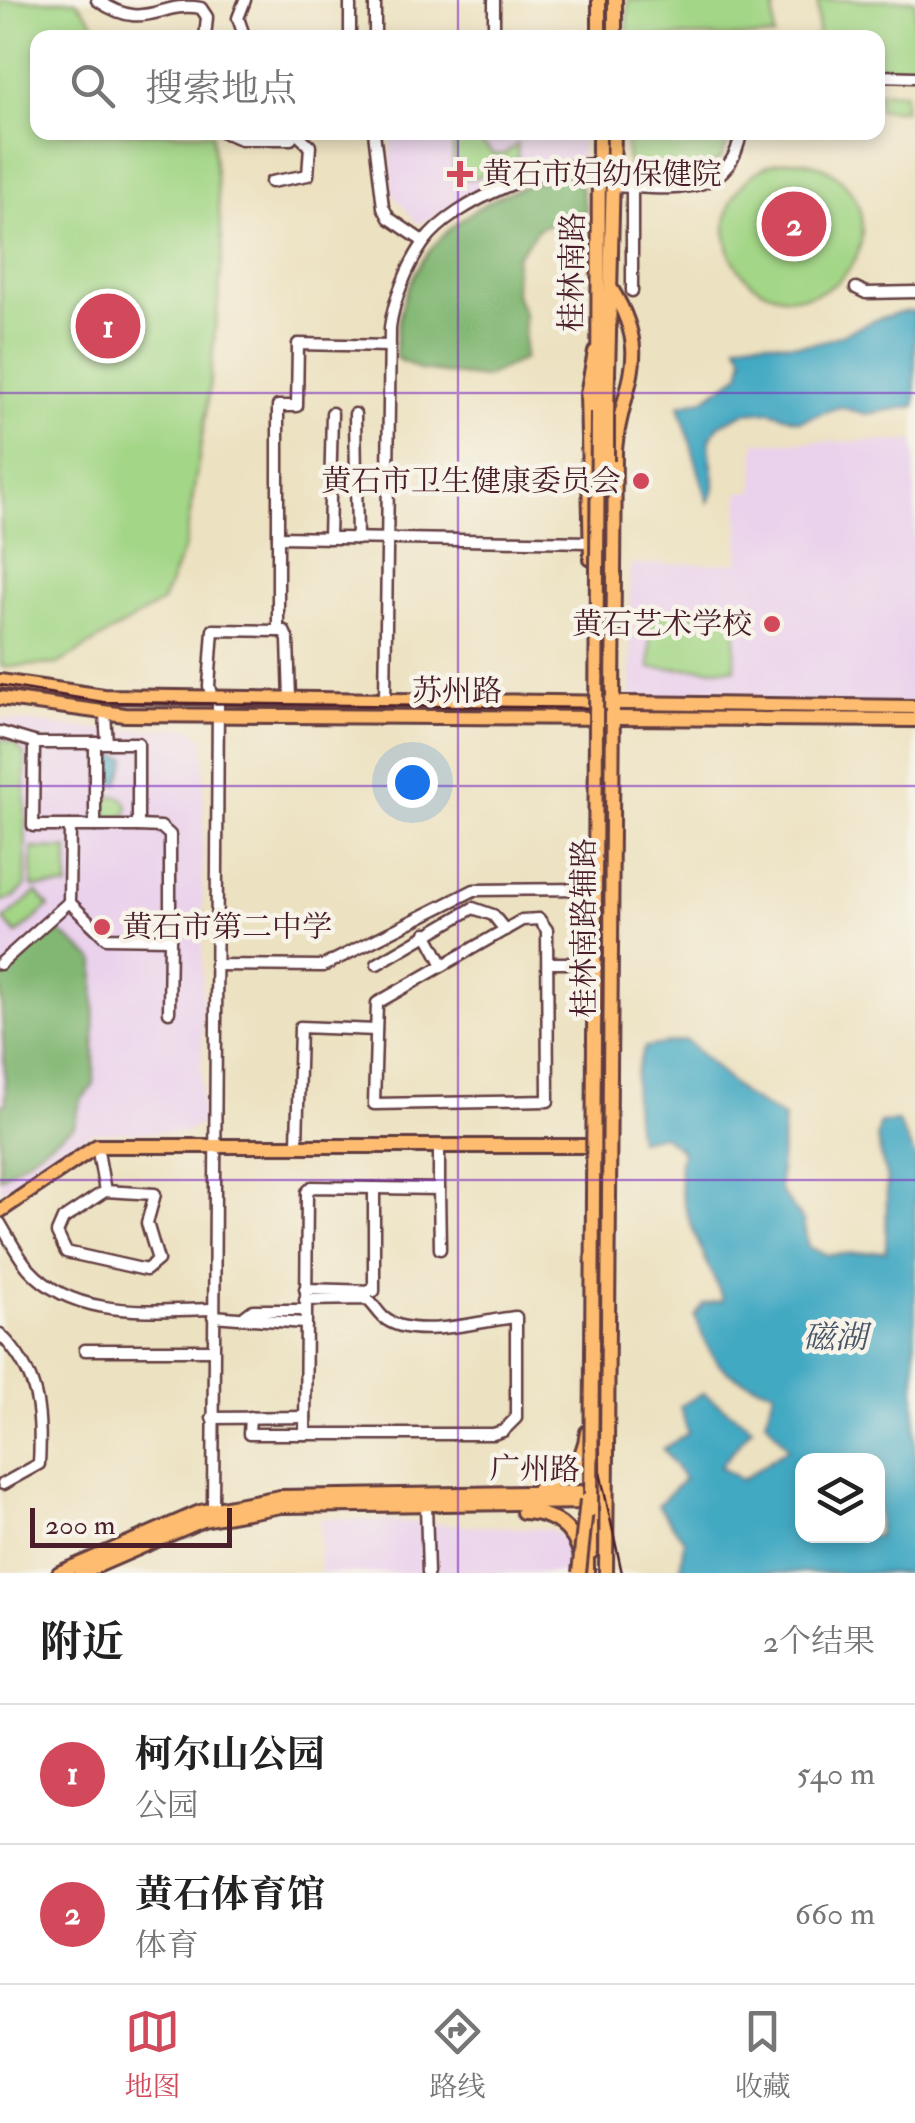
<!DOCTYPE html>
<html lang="zh">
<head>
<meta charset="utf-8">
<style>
  body { margin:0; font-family:"IM FELL Double Pica","Noto Serif SC",serif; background:#f6f6f6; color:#222 }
  .controls { position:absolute; right:30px; bottom:30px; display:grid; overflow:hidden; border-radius:20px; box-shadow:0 5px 15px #0003 }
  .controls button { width:90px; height:90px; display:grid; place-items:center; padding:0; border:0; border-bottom:2px solid #e0e0e0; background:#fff; color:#222; font:50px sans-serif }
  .scale { position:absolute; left:30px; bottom:25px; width:202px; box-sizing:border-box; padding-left:10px; border:5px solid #4a1f2b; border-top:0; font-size:28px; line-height:35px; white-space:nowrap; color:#4a1f2b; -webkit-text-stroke:8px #f7f3e8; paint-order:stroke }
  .you { position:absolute; left:412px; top:782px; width:35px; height:35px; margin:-25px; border:8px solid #fff; border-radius:50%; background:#1a73e8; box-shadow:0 0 0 15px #1a73e833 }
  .badge { display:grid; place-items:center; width:65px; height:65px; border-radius:50%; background:#d1495b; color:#fff; font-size:32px; font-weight:700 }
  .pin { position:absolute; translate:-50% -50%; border:5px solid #fff; box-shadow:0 2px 10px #0006 }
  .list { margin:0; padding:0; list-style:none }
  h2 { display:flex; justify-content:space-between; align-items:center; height:130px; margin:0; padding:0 40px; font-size:42px }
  h2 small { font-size:32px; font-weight:400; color:#767676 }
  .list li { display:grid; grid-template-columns:65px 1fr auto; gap:30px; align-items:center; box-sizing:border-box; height:140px; padding:0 40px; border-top:2px solid #e0e0e0 }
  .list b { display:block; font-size:38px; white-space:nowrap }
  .list p { margin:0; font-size:32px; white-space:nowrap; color:#767676 }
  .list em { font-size:32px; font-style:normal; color:#767676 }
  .icon { flex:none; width:55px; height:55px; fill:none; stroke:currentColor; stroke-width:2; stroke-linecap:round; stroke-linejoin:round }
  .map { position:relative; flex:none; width:915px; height:1573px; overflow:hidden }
  .search { position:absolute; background:#fff; box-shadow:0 5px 15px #0003; left:30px; right:30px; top:30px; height:110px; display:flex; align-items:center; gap:25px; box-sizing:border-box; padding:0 35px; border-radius:20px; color:#767676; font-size:38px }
  .sheet { height:410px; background:#fff }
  nav { display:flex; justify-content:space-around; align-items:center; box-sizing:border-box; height:140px; border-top:2px solid #e0e0e0; background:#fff; font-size:28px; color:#767676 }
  nav a { display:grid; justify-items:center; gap:5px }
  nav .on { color:#d1495b }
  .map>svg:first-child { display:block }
  .built { fill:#ead1ec }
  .green { fill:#a3d686; stroke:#767a58; stroke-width:2.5 }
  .forest { fill:#82b773; stroke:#666b4f; stroke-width:2.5 }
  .water { fill:#43a9c3; stroke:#466477; stroke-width:2.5; fill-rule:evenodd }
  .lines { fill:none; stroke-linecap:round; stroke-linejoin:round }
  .minor-casing { stroke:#623c41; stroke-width:15 }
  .major-casing { stroke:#623c41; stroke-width:18 }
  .minor { stroke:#fff; stroke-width:10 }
  .major { stroke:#fdbc6f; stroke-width:12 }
  .tram { stroke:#4a1f2b; stroke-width:2.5 }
  .major-bridge-casing { stroke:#623c41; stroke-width:18; stroke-linecap:butt }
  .major-bridge { stroke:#fdbc6f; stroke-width:12 }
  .grid { fill:none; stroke:#7b2cbf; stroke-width:2.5; stroke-opacity:0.55 }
  .poi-dot { fill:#d1495b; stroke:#f7f3e8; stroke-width:4 }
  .labels { text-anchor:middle; stroke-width:9; stroke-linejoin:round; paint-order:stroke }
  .poi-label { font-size:30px; fill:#4a1f2b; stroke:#f7f3e8; text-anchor:start }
  .street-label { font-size:30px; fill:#4a1f2b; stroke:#f7f3e8 }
  .water-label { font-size:32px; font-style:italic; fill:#475668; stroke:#f7f3e8 }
</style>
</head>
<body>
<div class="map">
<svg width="915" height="1573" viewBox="0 0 915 1573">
  <rect width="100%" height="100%" fill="#f7f3e8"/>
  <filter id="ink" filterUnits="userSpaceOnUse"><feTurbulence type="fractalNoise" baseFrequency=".01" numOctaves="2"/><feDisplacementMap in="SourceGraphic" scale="20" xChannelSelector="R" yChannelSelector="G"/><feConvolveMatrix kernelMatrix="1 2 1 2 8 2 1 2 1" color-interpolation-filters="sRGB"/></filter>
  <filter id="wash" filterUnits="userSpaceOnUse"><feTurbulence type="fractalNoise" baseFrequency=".0048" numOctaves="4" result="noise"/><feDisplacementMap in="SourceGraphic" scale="40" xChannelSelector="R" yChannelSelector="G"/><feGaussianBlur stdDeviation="2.25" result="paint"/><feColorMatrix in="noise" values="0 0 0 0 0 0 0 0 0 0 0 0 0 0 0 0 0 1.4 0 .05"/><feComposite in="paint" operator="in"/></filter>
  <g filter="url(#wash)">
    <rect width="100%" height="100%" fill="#ece1c0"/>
    <!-- built -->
    <g class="built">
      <path d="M392 133H581V158H563L418 224 392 193Z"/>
      <path d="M915 441V706L631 700 630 565 739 563V492L754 491 755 442Z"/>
      <path d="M0 719 102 730 192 728 204 740 201 1123 186 1133 93 1132 0 1192Z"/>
      <path d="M320 1518 549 1529 569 1540 577 1573H320Z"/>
    </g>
    <!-- green -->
    <g class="green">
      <path d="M0 0H76L99 29 145 28 172 37 38 38V132L212 133 223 251 208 400 185 546 162 602 58 664 1 667Z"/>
      <path d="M628 0H774V37H627Z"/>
      <path d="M818 0H915V67L878 66V38L818 37Z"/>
      <rect x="878" y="92" width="26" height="18"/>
      <path d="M441 133H472L493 154H504L517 144 518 162 474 178H454L453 134Z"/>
      <path d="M625 133V132L731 133 721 159 689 174 629 170Z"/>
      <circle cx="794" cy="229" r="68"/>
      <path d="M650 614H736L735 669 650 668Z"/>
      <path d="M0 739 14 743 25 755 26 886 15 897 0 902Z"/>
      <circle cx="116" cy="808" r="12"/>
      <path d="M32 848 68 849V887H32Z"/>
      <path d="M37 892 49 907 17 934 4 920Z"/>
    </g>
    <!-- forest -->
    <g class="forest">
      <path d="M569 174 579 180 586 210 578 228 551 223 539 228 516 257 515 293 524 314V359L484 378 421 370 396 358C394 252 472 193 569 174Z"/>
      <path d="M56 929 95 960 94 1085 81 1100 74 1126 0 1178V1105L6 1104 0 976Z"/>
    </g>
    <!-- water -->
    <g class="water">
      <path d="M915 311V406L866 414 839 407 800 421 770 411 744 413 719 425 710 439C707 461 722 485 708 502L679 405 704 399 740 374 744 356 737 344C760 334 784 347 808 344 846 339 876 312 915 311Z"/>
      <path d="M111 755 127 758 119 784H114L106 762Z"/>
      <path d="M686 1040 743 1094 784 1118 779 1189 803 1221 808 1247 828 1255 886 1251 887 1180 877 1139 880 1123 898 1122 915 1157V1573H680L684 1540 658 1505 684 1479 663 1449 688 1433 680 1406 703 1393 752 1427 720 1467 742 1480 788 1448 766 1420 774 1391C721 1373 715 1370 695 1316L704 1304 723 1300C707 1257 669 1196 682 1151L662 1135 638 1140C633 1106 630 1078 645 1047ZM878 1460V1536H802V1460Z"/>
    </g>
  </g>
  <g filter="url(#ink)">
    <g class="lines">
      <defs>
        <g id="minor">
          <path d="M97 0C147 34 158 0 201 8L207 17 205 38"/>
          <path d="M245 38 238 18 245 0"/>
          <path d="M350 38V0"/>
          <path d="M375 38V0"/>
          <path d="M494 38V0"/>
          <path d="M878 76 915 77"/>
          <path d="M223 132 241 139H291L295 134"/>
          <path d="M374 132 383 207 389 218 424 242"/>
          <path d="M271 182 308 175 310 146 295 132"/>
          <path d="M614 186C667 188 731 201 741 132"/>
          <path d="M856 288 866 293 915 292"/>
          <path d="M632 291V187"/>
          <path d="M355 414 357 539"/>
          <path d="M278 537 591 542"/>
          <path d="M329 538 332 413"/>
          <path d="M212 698 209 686 213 630 278 631"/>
          <path d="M290 699 288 640 284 631H278V406H297L298 344 390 346"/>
          <path d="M385 700 390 328C393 301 408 265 424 242 454 201 550 163 598 164"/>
          <path d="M105 714 107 743H95V826H138V743H107"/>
          <path d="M0 732 37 743H95"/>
          <path d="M34 742 33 826H95"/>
          <path d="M69 902 106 938 170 939V835L161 827 138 826"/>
          <path d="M539 919 547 930 548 1101 374 1104 377 1003 522 920Z"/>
          <path d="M426 933 443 965"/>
          <path d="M548 963H592"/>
          <path d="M0 964 69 902 70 826"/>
          <path d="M377 964 473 908 493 915 505 930"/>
          <path d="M215 965 323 966 474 890 592 889"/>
          <path d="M169 1012 170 939"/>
          <path d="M297 1145 300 1027 376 1030"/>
          <path d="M97 1146 105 1191 63 1219 57 1233 66 1252 146 1270 158 1260 147 1223 155 1194 105 1191"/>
          <path d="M439 1189V1146"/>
          <path d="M0 1223C9 1238 18 1256 29 1269 75 1320 151 1310 213 1309"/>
          <path d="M305 1289 374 1291V1188"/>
          <path d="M213 1316 304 1323"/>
          <path d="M245 1316 253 1310H304"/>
          <path d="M0 1334C39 1373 42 1411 39 1464L3 1484"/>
          <path d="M85 1350H213"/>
          <path d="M250 1417 249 1434H493L503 1431 516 1418V1317C482 1320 412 1342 383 1317 377 1311 374 1305 367 1299L305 1300"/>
          <path d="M212 1418 305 1417"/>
          <path d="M305 1434 307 1192 312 1187 439 1189 440 1249"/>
          <path d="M426 1505 428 1573"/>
          <path d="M213 1512 218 698"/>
        </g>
        <g id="major">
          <path d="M599 38V0"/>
          <path d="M615 38V0"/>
          <path d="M598 412 599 132"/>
          <path d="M607 415 614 132"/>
          <path d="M591 559 587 394 595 352"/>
          <path d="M0 681 104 696 915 707"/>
          <path d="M0 698 125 715 915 720"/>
          <path d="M0 1211 97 1146H601"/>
          <path d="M539 1488C568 1476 583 1464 587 1432"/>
          <path d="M523 1512C553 1513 573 1527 581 1556"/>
          <path d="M591 1552V1510"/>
          <path d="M59 1573 200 1512 280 1497 587 1492 599 1497"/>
          <path d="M81 1573 203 1520 281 1506 594 1502"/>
          <path d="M587 1573V1543"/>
          <path d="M606 1573 615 449C622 382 654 359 612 290"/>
        </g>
      </defs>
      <!-- minor casing -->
      <use href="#minor" class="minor-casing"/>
      <!-- major casing -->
      <use href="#major" class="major-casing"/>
      <!-- minor -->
      <use href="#minor" class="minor"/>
      <!-- major -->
      <use href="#major" class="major"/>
      <!-- tram -->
      <path class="tram" d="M0 685 103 702 601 708 599 1439 600 1472 622 1573"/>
      <defs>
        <g id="major-bridge">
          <path d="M607 461V415"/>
          <path d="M591 1510 598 412"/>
          <path d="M579 1573 587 1500"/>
        </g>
      </defs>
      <!-- major-bridge casing -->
      <use href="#major-bridge" class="major-bridge-casing"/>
      <!-- major-bridge -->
      <use href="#major-bridge" class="major-bridge"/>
    </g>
  </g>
  <!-- grid -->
  <path class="grid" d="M458 0V38M458 132V1573M0 393H915M0 786H915M0 1180H915"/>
  <!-- markers -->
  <g class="poi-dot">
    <path d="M455 159h10v10h10v10h-10v10h-10v-10h-10v-10h10z"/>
    <circle cx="641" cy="481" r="10"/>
    <circle cx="772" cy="624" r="10"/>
    <circle cx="102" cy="927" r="10"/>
  </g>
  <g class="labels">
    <!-- poi labels -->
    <g class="poi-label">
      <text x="482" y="184">黄石市妇幼保健院</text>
      <text x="621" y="491" text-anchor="end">黄石市卫生健康委员会</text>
      <text x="752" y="634" text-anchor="end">黄石艺术学校</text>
      <text x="122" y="937">黄石市第二中学</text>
    </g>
    <!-- street labels -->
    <g class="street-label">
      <text transform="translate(572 272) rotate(-89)" y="10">桂林南路</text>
      <text x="457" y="701">苏州路</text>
      <text transform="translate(584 928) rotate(-90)" y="10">桂林南路辅路</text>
      <text transform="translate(535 1469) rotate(1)" y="10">广州路</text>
    </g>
    <!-- water labels -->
    <g class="water-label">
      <text x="835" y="1348">磁湖</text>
    </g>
  </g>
</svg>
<div class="controls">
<button><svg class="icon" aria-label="layers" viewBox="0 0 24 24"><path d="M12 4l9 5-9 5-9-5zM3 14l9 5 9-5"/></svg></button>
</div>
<div class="scale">200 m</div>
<div class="you"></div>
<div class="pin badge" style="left:108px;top:326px">1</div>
<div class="pin badge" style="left:794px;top:224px">2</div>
<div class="search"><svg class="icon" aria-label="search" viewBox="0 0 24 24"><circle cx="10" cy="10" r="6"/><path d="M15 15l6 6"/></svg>搜索地点</div>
</div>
<section class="sheet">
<h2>附近<small>2个结果</small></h2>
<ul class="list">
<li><span class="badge">1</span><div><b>柯尔山公园</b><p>公园</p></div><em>540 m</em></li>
<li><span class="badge">2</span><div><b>黄石体育馆</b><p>体育</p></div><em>660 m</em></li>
</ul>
</section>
<nav>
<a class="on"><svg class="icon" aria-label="map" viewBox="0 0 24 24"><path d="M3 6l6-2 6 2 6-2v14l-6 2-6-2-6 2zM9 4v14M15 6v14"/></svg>地图</a>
<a><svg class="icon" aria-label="directions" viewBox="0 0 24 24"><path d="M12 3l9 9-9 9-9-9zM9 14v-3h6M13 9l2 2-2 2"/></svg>路线</a>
<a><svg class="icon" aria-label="saved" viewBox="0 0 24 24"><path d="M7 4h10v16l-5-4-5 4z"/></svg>收藏</a>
</nav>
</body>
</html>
